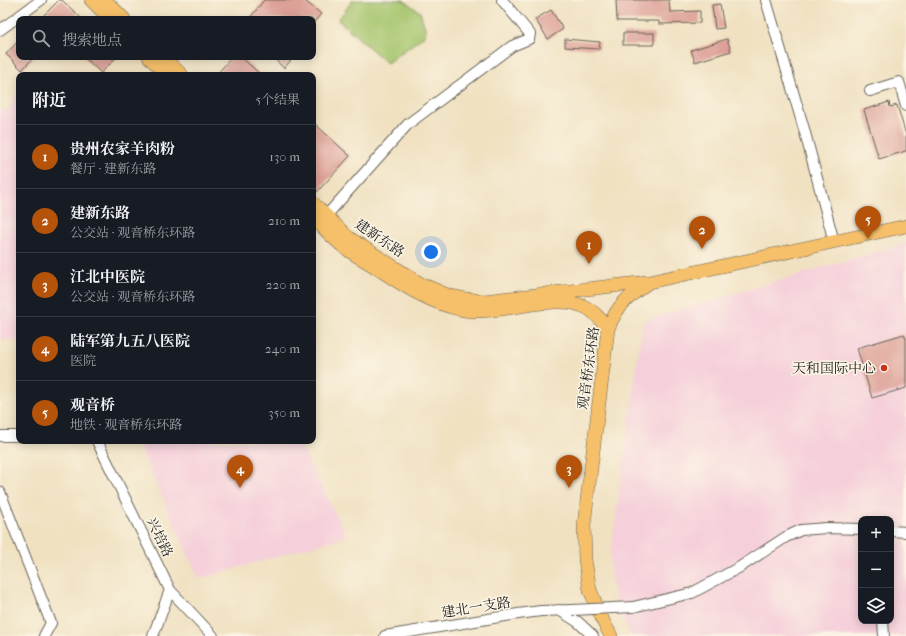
<!DOCTYPE html>
<html lang="zh">
<head>
<meta charset="utf-8">
<style>
  body { margin:0; font-family:"IM FELL French Canon","Noto Serif SC",serif; background:#20242c; color:#f1f3f6 }
  .controls { position:absolute; right:12px; bottom:12px; display:grid; overflow:hidden; border-radius:8px; box-shadow:0 2px 10px #0003 }
  .controls button { width:36px; height:36px; display:grid; place-items:center; padding:0; border:0; border-bottom:1px solid #363941; background:#171b24; color:#f1f3f6; font:20px sans-serif }
  .you { position:absolute; left:431px; top:252px; width:14px; height:14px; margin:-10px; border:3px solid #fff; border-radius:50%; background:#1a73e8; box-shadow:0 0 0 6px #1a73e833 }
  .badge { display:grid; place-items:center; width:26px; height:26px; border-radius:50%; background:#b45309; color:#fff; font-size:13px; font-weight:700 }
  .pin { position:absolute; translate:-50% -33px; filter:drop-shadow(0 1px 2px #0008) }
  .pin::after { content:''; position:absolute; top:21px; width:14px; height:12px; background:inherit; clip-path:polygon(0 0,100% 0,50% 100%) }
  .list { margin:0; padding:0; list-style:none }
  h2 { display:flex; justify-content:space-between; align-items:center; height:52px; margin:0; padding:0 16px; font-size:17px }
  h2 small { font-size:13px; font-weight:400; color:#9ea1a6 }
  .list li { display:grid; grid-template-columns:26px 1fr auto; gap:12px; align-items:center; box-sizing:border-box; height:64px; padding:0 16px; border-top:1px solid #363941 }
  .list b { display:block; font-size:15px; white-space:nowrap }
  .list p { margin:0; font-size:13px; white-space:nowrap; color:#9ea1a6 }
  .list em { font-size:13px; font-style:normal; color:#9ea1a6 }
  .icon { flex:none; width:22px; height:22px; fill:none; stroke:currentColor; stroke-width:2; stroke-linecap:round; stroke-linejoin:round }
  .map { position:relative; flex:none; width:906px; height:636px; overflow:hidden }
  .search { position:absolute; background:#171b24; box-shadow:0 2px 10px #0003; left:16px; top:16px; width:300px; height:44px; display:flex; align-items:center; gap:10px; box-sizing:border-box; padding:0 14px; border-radius:8px; color:#9ea1a6; font-size:15px }
  .panel { position:absolute; background:#171b24; box-shadow:0 2px 10px #0003; left:16px; top:72px; width:300px; height:372px; border-radius:8px }
  .map>svg:first-child { display:block }
  .built { fill:#f5cfda; fill-rule:evenodd }
  .green { fill:#a6c56d; stroke:#617044 }
  .building { fill:#dda097 }
  .lines { fill:none; stroke-linecap:round; stroke-linejoin:round }
  .minor-casing { stroke:#666156; stroke-width:12 }
  .major-casing { stroke:#666156; stroke-width:14 }
  .minor { stroke:#fff; stroke-width:10 }
  .major { stroke:#f6c06b; stroke-width:13 }
  .minor-bridge-casing { stroke:#666156; stroke-width:12; stroke-linecap:butt }
  .minor-bridge { stroke:#fff; stroke-width:10 }
  .poi-dot { fill:#c8321e; stroke:#fcf5e5; stroke-width:1.5 }
  .labels { text-anchor:middle; stroke-width:3; stroke-linejoin:round; paint-order:stroke }
  .street-label { font-size:14px; fill:#1c1c1c; stroke:#fcf5e5 }
  .poi-label { font-size:14px; fill:#1c1c1c; stroke:#fcf5e5; text-anchor:end }
</style>
</head>
<body>
<div class="map">
<svg width="906" height="636" viewBox="0 0 906 636">
  <rect width="100%" height="100%" fill="#fcf5e5"/>
  <filter id="ink" filterUnits="userSpaceOnUse"><feTurbulence type="fractalNoise" baseFrequency=".025" numOctaves="2"/><feDisplacementMap in="SourceGraphic" scale="8" xChannelSelector="R" yChannelSelector="G"/><feConvolveMatrix kernelMatrix="1 2 1 2 8 2 1 2 1" color-interpolation-filters="sRGB"/></filter>
  <filter id="wash" filterUnits="userSpaceOnUse"><feTurbulence type="fractalNoise" baseFrequency=".012" numOctaves="4" result="noise"/><feDisplacementMap in="SourceGraphic" scale="16" xChannelSelector="R" yChannelSelector="G"/><feGaussianBlur stdDeviation="0.9" result="paint"/><feColorMatrix in="noise" values="0 0 0 0 0 0 0 0 0 0 0 0 0 0 0 0 0 1.4 0 .05"/><feComposite in="paint" operator="in"/></filter>
  <g filter="url(#wash)">
    <rect width="100%" height="100%" fill="#f0e1c1"/>
    <!-- built -->
    <g class="built">
      <path d="M19 90V342L0 339V110H8Z"/>
      <path d="M906 243V636H631L621 614 616 600 611 580 610 559 643 321ZM861 519H891V621H861Z"/>
      <path d="M137 441H298L347 536 199 579Z"/>
    </g>
    <!-- green -->
    <path class="green" d="M353 0H403L420 12 426 31 424 36 387 63 338 20Z"/>
    <g id="blocks">
      <!-- building -->
      <g class="building">
        <path d="M59 0H62L82 19H40Z"/>
        <path d="M264 0H304L321 14 314 22 313 19H249Z"/>
        <path d="M616 0H669L670 12 700 11V23L659 24V21H617Z"/>
        <path d="M720 4 724 28 715 29 712 5Z"/>
        <path d="M551 10 563 29 548 39 535 19Z"/>
        <rect x="623" y="33" width="31" height="12"/>
        <path d="M565 39 600 42 599 49 565 47Z"/>
        <path d="M727 39 731 51 695 62 691 50Z"/>
        <path d="M19 40V57H34L22 70 6 54Z"/>
        <path d="M84 57H117L101 73Z"/>
        <path d="M232 57H241L261 75H216Z"/>
        <path d="M272 57H294L284 68Z"/>
        <path d="M889 102 890 107 897 105 906 135V151L879 159 864 110Z"/>
        <path d="M313 122 350 156 317 192 313 189Z"/>
        <path d="M904 334 906 339V388L872 398 857 348Z"/>
      </g>
    </g>
  </g>
  <g filter="url(#ink)">
    <use href="#blocks" fill-opacity="0" stroke="#666156" stroke-width="1"/>
    <g class="lines">
      <defs>
        <g id="minor">
          <path d="M766 0 804 129 834 242"/>
          <path d="M0 30 41 0"/>
          <path d="M870 91 899 82 906 106"/>
          <path d="M326 216 408 124 512 46 529 39 530 34 502 0"/>
          <path d="M0 436H19"/>
          <path d="M97 441 170 590 213 636"/>
          <path d="M0 492 51 623 44 636"/>
          <path d="M891 531 906 532"/>
          <path d="M633 607 692 593 740 567 786 537 801 530 826 528 861 529"/>
          <path d="M559 610 578 622 593 636"/>
          <path d="M883 621 884 636"/>
          <path d="M153 636 170 590"/>
          <path d="M385 636 518 614 541 611 572 610"/>
        </g>
        <g id="major">
          <path d="M91 0 110 19"/>
          <path d="M105 0 124 19"/>
          <path d="M149 57 167 75"/>
          <path d="M163 57 182 75"/>
          <path d="M313 203 349 238 419 283 447 295 466 299 484 301 647 282"/>
          <path d="M313 218C323 227 333 239 344 247 354 255 366 261 377 268 404 286 431 304 464 310 500 316 557 291 587 308 596 313 602 321 608 329"/>
          <path d="M611 636 604 623 590 590 585 560 584 525 608 329C617 305 628 297 649 282L906 226"/>
        </g>
      </defs>
      <!-- minor casing -->
      <use href="#minor" class="minor-casing"/>
      <!-- major casing -->
      <use href="#major" class="major-casing"/>
      <!-- minor -->
      <use href="#minor" class="minor"/>
      <!-- major -->
      <use href="#major" class="major"/>
      <defs>
        <path id="minor-bridge" d="M572 610 633 607"/>
      </defs>
      <!-- minor-bridge casing -->
      <use href="#minor-bridge" class="minor-bridge-casing"/>
      <!-- minor-bridge -->
      <use href="#minor-bridge" class="minor-bridge"/>
    </g>
  </g>
  <!-- markers -->
  <circle class="poi-dot" cx="884" cy="368" r="4"/>
  <g class="labels">
    <!-- street labels -->
    <g class="street-label">
      <text transform="translate(380 238) rotate(34)" y="5">建新东路</text>
      <text transform="translate(588 368) rotate(-82)" y="5">观音桥东环路</text>
      <text transform="translate(160 537) rotate(64)" y="5">兴培路</text>
      <text transform="translate(476 607) rotate(-9)" y="5">建北一支路</text>
    </g>
    <!-- poi labels -->
    <g class="poi-label">
      <text x="876" y="373">天和国际中心</text>
    </g>
  </g>
</svg>
<div class="controls">
<button>+</button>
<button>−</button>
<button><svg class="icon" aria-label="layers" viewBox="0 0 24 24"><path d="M12 4l9 5-9 5-9-5zM3 14l9 5 9-5"/></svg></button>
</div>
<div class="you"></div>
<div class="pin badge" style="left:589px;top:264px">1</div>
<div class="pin badge" style="left:702px;top:249px">2</div>
<div class="pin badge" style="left:569px;top:488px">3</div>
<div class="pin badge" style="left:240px;top:488px">4</div>
<div class="pin badge" style="left:868px;top:239px">5</div>
<div class="search"><svg class="icon" aria-label="search" viewBox="0 0 24 24"><circle cx="10" cy="10" r="6"/><path d="M15 15l6 6"/></svg>搜索地点</div>
<section class="panel">
<h2>附近<small>5个结果</small></h2>
<ul class="list">
<li><span class="badge">1</span><div><b>贵州农家羊肉粉</b><p>餐厅 · 建新东路</p></div><em>130 m</em></li>
<li><span class="badge">2</span><div><b>建新东路</b><p>公交站 · 观音桥东环路</p></div><em>210 m</em></li>
<li><span class="badge">3</span><div><b>江北中医院</b><p>公交站 · 观音桥东环路</p></div><em>220 m</em></li>
<li><span class="badge">4</span><div><b>陆军第九五八医院</b><p>医院</p></div><em>240 m</em></li>
<li><span class="badge">5</span><div><b>观音桥</b><p>地铁 · 观音桥东环路</p></div><em>350 m</em></li>
</ul>
</section>
</div>
</body>
</html>
